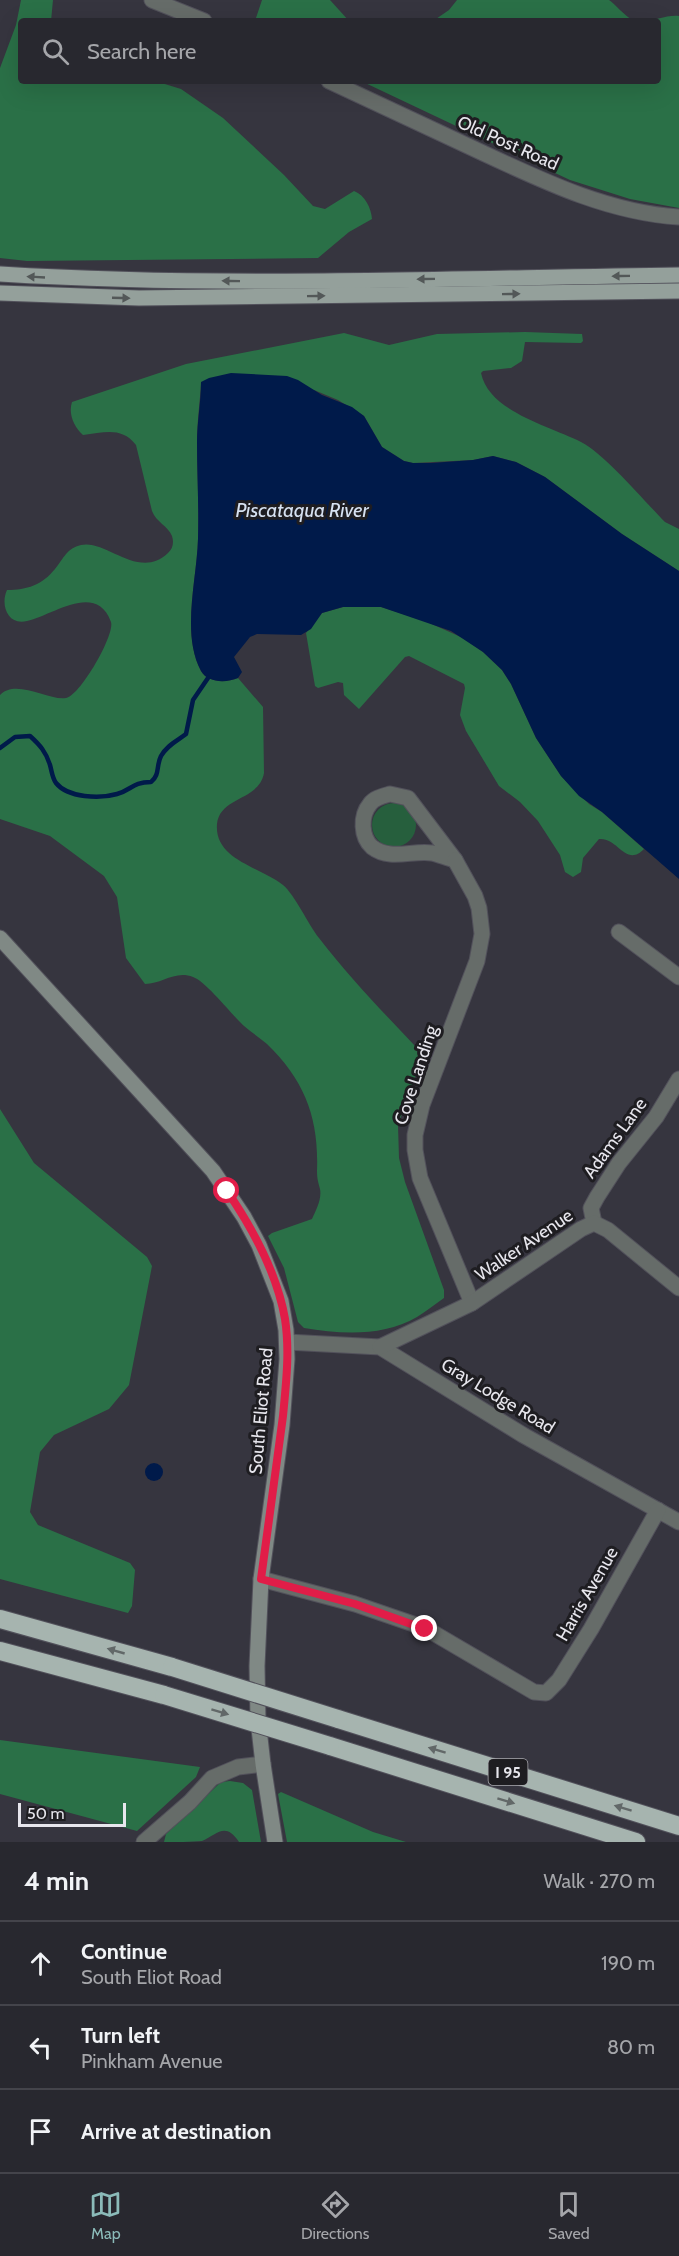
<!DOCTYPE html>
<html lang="en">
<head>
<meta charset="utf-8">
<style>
  body { margin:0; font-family:Cabin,sans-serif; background:#34343b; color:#f1f3f6 }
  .scale { position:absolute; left:18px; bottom:15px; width:108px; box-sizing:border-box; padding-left:6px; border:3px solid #e7e6ed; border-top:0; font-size:16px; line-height:21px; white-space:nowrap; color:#e7e6ed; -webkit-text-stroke:4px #1e1d21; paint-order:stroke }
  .stop { position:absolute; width:18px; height:18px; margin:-14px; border:4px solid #e11d48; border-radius:50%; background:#fff }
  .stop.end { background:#e11d48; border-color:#fff; box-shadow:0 2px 6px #0008 }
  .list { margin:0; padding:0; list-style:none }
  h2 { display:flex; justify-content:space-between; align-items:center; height:78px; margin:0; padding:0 24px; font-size:26px }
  h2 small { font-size:20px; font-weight:400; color:#a5a6aa }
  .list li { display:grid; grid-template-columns:39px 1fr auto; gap:18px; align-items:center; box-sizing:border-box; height:84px; padding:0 24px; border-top:2px solid #44444b }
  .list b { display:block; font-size:22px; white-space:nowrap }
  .list p { margin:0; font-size:20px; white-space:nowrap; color:#a5a6aa }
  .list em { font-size:20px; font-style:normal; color:#a5a6aa }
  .icon { flex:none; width:33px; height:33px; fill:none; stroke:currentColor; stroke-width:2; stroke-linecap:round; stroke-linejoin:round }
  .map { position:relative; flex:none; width:679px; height:1842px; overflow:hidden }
  .search { position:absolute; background:#28282f; box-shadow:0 6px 24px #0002; left:18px; right:18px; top:18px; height:66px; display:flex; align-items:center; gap:15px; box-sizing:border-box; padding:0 21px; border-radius:6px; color:#a5a6aa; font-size:22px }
  .sheet { height:330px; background:#28282f }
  nav { display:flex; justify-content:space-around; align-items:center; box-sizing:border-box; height:84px; border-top:2px solid #44444b; background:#28282f; font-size:16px; color:#a5a6aa }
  nav a { display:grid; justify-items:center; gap:3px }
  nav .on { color:#8bbbb9 }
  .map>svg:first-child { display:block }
  .green { fill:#265f3d }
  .forest { fill:#2a7047 }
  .water { fill:#001a4a }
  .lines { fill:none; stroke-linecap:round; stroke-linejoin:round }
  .stream { stroke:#001a4a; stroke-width:4.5 }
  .street-casing { stroke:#52515b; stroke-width:17 }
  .secondary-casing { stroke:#52515b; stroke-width:17 }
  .primary-casing { stroke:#52515b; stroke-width:17 }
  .highway-casing { stroke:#52515b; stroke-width:20 }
  .street { stroke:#666c69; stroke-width:15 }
  .secondary { stroke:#808985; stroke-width:15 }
  .primary { stroke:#94a09b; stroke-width:15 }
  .highway { stroke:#a6b4af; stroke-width:18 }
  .highway-bridge-casing { stroke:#52515b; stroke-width:20; stroke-linecap:butt }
  .highway-bridge { stroke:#a6b4af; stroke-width:18 }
  .oneway { fill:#535858 }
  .oneway2 { fill:#626868 }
  .route { stroke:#e11d48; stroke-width:8 }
  .labels { text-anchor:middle; stroke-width:6; stroke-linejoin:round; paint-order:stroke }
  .shield { fill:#1e1d21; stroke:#abaab0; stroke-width:1.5 }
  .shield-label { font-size:16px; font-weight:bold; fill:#e7e6ed }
  .street-label { font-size:18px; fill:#e7e6ed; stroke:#1e1d21 }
  .water-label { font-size:20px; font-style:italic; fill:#d6e1f1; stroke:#1e1d21 }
</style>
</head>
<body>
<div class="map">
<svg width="679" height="1842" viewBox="0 0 679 1842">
  <rect width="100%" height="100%" fill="#36353f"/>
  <!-- green -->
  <circle class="green" cx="394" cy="825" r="22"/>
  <!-- forest -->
  <g class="forest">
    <path d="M21 0H53L51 21H21V81H155L181 89 223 118 284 175 313 206 325 209 354 191C365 195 371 208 372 219L349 232 318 258 27 261 0 258V68L16 25Z"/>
    <path d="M262 0H330L349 21H255Z"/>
    <path d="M457 0H609C616 5 624 15 631 19 646 26 664 14 679 16V208L630 199 570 180 361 81H658V21H433L449 10Z"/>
    <path d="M525 332 582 334 583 341 581 343 525 342 522 361 511 368 483 371 481 373C489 412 550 426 581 442 606 455 644 501 665 522L679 529V571L622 534 545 477 516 462 493 456 473 460 413 463 404 461 382 447 364 416 338 400 314 390 201 383C200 402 197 422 197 442 197 474 199 507 198 539 197 579 181 634 201 671 208 683 226 683 238 678L263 707 264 773C259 801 220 796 217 824 214 860 261 867 283 885 295 895 308 924 319 938 349 977 383 1012 416 1047L420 1063 398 1125 399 1158 405 1182 444 1290V1298C435 1304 427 1311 417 1317 383 1337 341 1334 304 1328L298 1322 284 1268 268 1236 272 1233 312 1219C316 1210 322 1199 320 1189 318 1182 317 1178 317 1171 319 1118 305 1081 267 1044 258 1036 247 1030 239 1021 229 1011 205 981 193 977 175 970 162 984 145 984L126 958 117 897 104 876 50 836 0 819V695C16 678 49 701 66 698 80 696 115 635 111 622 96 581 52 616 27 621 8 626 0 605 7 590 27 590 42 585 55 569 64 558 67 548 81 545 106 539 139 581 168 553 173 549 174 542 172 536 168 526 156 522 152 511L136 445C121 426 104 433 83 435 74 427 68 414 72 402L186 364 344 333 389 345 437 334Z"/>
    <path d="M343 607H381L425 621 463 638 483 652 502 670 511 684 536 738 561 776 589 804 602 812 644 849C626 868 618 837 599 839L583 858 581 872 573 877 565 872 560 855 538 821 520 802 499 786 466 731 460 715 465 688 464 684 409 656 405 657 359 709 344 695 343 683 338 682 318 688 315 686 306 633 322 613Z"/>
    <path d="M0 1109 34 1163 147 1257 152 1266 129 1385 109 1409 54 1435 40 1452 30 1512 38 1525 130 1563 135 1570 132 1606 128 1613 0 1579Z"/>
    <path d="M0 1740 200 1767 196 1777 137 1831 0 1794Z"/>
    <path d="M230 1781 243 1783 252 1790 261 1842H239C225 1821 217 1835 202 1841 193 1842 174 1842 164 1842L166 1834 221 1782Z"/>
    <path d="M281 1792 373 1832 406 1842H287L278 1794Z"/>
  </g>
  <!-- water -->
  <g class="water">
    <path d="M231 373 287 376 298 380 322 395 352 407 364 416 382 447 404 461 413 463H431L473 460 493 456 516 462 545 477 622 534 679 571V879L602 812 579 796 561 776 536 738 511 684 502 670 483 652 451 631 381 607H343L322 613 311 629 301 635 257 634 250 637 234 657 242 672 238 678C226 683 208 683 201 671 181 634 197 579 198 539 199 506 197 474 197 442 197 422 201 402 201 382L209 378Z"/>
    <circle cx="154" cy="1472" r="9"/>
  </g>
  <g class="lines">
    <!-- stream -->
    <path class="stream" d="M0 748 15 737 30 736C40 745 46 752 50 765 52 772 52 777 56 783 68 798 100 799 117 794 132 790 132 782 151 782 160 775 156 766 161 756 167 745 177 741 186 734L193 700 208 678"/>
    <defs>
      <g id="street">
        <path d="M152 0 204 21"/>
        <path d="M329 81C380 105 432 129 483 153 545 182 610 213 679 217"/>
        <path d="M390 794 408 798 455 860C447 858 440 855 432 853 412 850 390 861 372 847 361 837 360 816 370 804 374 798 383 796 390 794Z"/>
        <path d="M455 860 475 896 479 908 482 934 477 961 422 1105 415 1135V1150L420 1178 472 1303"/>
        <path d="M619 932 679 977"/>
        <path d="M594 1223 591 1208 597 1197 619 1163 656 1117 679 1079"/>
        <path d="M287 1342 380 1347 523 1435 679 1522"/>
        <path d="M380 1347 472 1303 581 1229 594 1223 608 1230 679 1288"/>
        <path d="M261 1579 355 1604 425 1628 534 1692 546 1693 559 1680 591 1629 658 1510"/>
        <path d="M144 1842 190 1802 212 1778 238 1767 263 1764"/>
      </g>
      <path id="secondary" d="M0 938 213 1171 244 1217 259 1245 281 1301 286 1330 287 1359 282 1425 261 1579 257 1666 258 1720 263 1764 275 1842"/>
      <g id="primary">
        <path d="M0 274C226 288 453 278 679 275"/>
        <path d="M0 293 139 298 679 291"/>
      </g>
      <g id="highway">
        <path d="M0 1619 172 1667"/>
        <path d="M0 1651 164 1695"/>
        <path d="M338 1719 679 1826"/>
        <path d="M330 1746 636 1842"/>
      </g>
    </defs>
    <!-- street casing -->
    <use href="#street" class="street-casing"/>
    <!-- secondary casing -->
    <use href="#secondary" class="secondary-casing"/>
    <!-- primary casing -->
    <use href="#primary" class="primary-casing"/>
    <!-- highway casing -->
    <use href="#highway" class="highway-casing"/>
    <!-- street -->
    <use href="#street" class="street"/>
    <!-- secondary -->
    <use href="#secondary" class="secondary"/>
    <!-- primary -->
    <use href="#primary" class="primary"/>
    <!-- highway -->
    <use href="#highway" class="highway"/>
    <defs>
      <g id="highway-bridge">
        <path d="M172 1667 338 1719"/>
        <path d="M164 1695 330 1746"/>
      </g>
    </defs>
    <!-- highway-bridge casing -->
    <use href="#highway-bridge" class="highway-bridge-casing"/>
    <!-- highway-bridge -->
    <use href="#highway-bridge" class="highway-bridge"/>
  </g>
  <!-- one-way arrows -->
  <defs><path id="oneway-solid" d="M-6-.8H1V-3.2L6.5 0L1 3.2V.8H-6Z" transform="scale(1.5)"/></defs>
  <g class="oneway">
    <use href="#oneway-solid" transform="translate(621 276) rotate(179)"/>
    <use href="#oneway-solid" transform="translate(36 277) rotate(-177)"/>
    <use href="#oneway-solid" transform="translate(426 279) rotate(179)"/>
    <use href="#oneway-solid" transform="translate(231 281) rotate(-179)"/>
    <use href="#oneway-solid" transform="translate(511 294) rotate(-1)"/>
    <use href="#oneway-solid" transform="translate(316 296) rotate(-1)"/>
    <use href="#oneway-solid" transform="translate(121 298) rotate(2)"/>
  </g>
  <g class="oneway2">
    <use href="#oneway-solid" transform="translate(116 1651) rotate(-164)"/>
    <use href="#oneway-solid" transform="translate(220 1712) rotate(17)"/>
    <use href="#oneway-solid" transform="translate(437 1750) rotate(-163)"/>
    <use href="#oneway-solid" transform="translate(506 1801) rotate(17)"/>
    <use href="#oneway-solid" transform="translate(623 1808) rotate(-163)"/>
  </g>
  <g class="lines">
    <!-- route -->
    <path class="route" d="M227 1191C253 1229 277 1273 285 1319 290 1351 286 1384 283 1416 276 1470 268 1525 261 1579L355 1604 425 1629"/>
  </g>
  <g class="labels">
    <!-- shield labels -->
    <rect class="shield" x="488.5" y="1759" width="39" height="26" rx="4.5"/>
    <g class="shield-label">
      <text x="508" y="1778">I 95</text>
    </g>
    <!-- street labels -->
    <g class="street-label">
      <text transform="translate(508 143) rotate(24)" y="6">Old Post Road</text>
      <text transform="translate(416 1075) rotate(-72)" y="6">Cove Landing</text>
      <text transform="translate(615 1138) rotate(-54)" y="6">Adams Lane</text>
      <text transform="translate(524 1245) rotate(-34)" y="6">Walker Avenue</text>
      <text transform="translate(498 1396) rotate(31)" y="6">Gray Lodge Road</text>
      <text transform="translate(261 1411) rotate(-85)" y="6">South Eliot Road</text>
      <text transform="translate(587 1594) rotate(-60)" y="6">Harris Avenue</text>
    </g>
    <!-- water labels -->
    <g class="water-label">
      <text x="302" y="517">Piscataqua River</text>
    </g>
  </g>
</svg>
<div class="scale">50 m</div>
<div class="stop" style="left:227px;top:1191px"></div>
<div class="stop end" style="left:425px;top:1629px"></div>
<div class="search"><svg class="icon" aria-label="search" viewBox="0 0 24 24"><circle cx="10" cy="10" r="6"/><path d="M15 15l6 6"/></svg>Search here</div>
</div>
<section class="sheet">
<h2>4 min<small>Walk · 270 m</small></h2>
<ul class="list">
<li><svg class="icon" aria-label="ahead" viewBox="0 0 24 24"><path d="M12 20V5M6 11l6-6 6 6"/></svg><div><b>Continue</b><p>South Eliot Road</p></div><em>190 m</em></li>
<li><svg class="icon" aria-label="left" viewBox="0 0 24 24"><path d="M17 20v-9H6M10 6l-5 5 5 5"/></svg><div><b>Turn left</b><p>Pinkham Avenue</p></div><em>80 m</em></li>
<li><svg class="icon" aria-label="arrive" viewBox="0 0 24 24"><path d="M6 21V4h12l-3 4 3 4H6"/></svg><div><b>Arrive at destination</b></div></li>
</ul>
</section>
<nav>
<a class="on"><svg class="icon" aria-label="map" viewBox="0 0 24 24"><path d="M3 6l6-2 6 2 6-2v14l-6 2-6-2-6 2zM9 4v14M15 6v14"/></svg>Map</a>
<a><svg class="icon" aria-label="directions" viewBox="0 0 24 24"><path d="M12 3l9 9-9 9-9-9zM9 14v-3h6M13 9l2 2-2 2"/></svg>Directions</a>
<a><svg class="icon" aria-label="saved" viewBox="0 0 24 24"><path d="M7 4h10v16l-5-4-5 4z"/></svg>Saved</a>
</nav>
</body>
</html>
